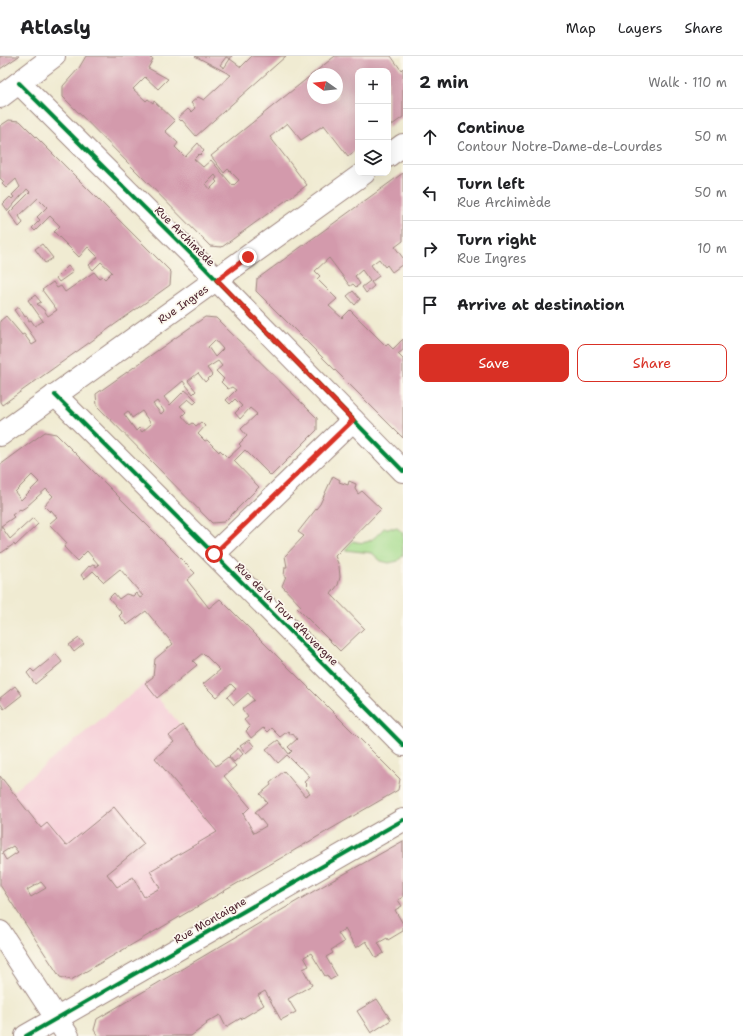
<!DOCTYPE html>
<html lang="en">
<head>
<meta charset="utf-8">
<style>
  body { margin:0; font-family:"Shantell Sans",sans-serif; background:#f6f6f6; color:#202124 }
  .controls { position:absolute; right:12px; top:12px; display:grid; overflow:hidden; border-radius:8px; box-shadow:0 4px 16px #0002 }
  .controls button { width:36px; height:36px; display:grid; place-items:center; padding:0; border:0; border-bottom:1px solid #e0e0e0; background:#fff; color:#202124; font:20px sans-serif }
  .compass { position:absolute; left:307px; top:12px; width:36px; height:36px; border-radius:50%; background:#fff; box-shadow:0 4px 16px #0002; rotate:285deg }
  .stop { position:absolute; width:12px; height:12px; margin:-9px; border:3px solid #d93025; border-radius:50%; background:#fff }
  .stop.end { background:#d93025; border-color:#fff; box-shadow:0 1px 4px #0008 }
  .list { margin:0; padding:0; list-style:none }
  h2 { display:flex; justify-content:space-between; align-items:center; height:52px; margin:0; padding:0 16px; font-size:17px }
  h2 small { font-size:13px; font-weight:400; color:#757577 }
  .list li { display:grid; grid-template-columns:26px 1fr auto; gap:12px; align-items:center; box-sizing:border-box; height:56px; padding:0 16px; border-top:1px solid #e0e0e0 }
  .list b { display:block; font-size:15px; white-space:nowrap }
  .list p { margin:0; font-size:13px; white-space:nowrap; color:#757577 }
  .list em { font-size:13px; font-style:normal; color:#757577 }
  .actions { display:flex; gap:8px; padding:12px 16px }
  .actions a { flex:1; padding:9px 0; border:1px solid #d93025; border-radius:8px; text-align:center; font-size:14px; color:#d93025 }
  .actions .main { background:#d93025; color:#fff }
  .icon { flex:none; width:22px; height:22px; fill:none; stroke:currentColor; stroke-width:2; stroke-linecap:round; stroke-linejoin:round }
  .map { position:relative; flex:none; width:403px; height:980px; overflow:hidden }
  header { display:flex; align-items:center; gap:24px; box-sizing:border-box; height:56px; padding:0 20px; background:#fff; border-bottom:1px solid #e0e0e0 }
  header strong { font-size:19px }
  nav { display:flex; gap:22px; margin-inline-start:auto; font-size:14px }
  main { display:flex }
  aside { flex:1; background:#fff }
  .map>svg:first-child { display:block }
  .built { fill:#f6cfd8 }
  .green { fill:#a5db8c; stroke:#787d5c }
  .building { fill:#d39aac; fill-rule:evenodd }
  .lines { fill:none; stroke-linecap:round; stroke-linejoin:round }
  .street-casing { stroke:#9d857e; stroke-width:24 }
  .street { stroke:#fff; stroke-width:22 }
  .cycleway-casing { stroke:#fbf7ec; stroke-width:6 }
  .cycleway { stroke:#00873e; stroke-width:4 }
  .route { stroke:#d93025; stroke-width:5 }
  .labels { text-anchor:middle; stroke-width:3.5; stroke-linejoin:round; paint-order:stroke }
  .street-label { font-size:11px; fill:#4a1f2b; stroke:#fbf7ec }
</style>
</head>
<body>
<header>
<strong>Atlasly</strong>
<nav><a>Map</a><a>Layers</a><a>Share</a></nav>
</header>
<main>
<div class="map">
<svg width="403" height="980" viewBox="0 0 403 980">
  <rect width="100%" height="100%" fill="#fbf7ec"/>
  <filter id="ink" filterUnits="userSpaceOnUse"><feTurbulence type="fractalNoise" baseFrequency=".025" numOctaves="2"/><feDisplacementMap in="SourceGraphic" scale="8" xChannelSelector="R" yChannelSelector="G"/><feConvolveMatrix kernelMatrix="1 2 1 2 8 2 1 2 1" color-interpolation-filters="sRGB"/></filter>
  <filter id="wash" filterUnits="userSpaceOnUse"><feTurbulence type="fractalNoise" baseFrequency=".012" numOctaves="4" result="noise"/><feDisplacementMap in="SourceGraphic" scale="16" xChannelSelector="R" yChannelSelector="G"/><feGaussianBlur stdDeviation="0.9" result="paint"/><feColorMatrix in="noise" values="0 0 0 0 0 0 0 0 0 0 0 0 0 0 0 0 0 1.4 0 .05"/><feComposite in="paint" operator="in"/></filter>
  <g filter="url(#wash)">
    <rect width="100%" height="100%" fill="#f0ebd2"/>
    <!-- built -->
    <path class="built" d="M145 627 289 797 104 905 0 774V720L12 736Z"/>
    <!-- green -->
    <path class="green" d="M384 472H397L403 477V499L398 505 389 507 381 505 372 497 345 494 353 485C369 490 374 482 384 472Z"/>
    <g id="blocks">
      <!-- building -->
      <g class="building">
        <path d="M0 0H19L0 13Z"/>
        <path d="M86 0H151L150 2 153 3 148 12 168 23 158 33 145 21 133 33 146 45 148 43 153 47 154 45 175 65 165 75 178 87 175 91 185 101 198 87 204 95 200 99 199 98 194 103 203 111 211 104 233 130 239 124 228 113 224 117 211 100 335 0H391L401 14 403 12V61L388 72V15H358V93L348 100 324 69 301 84 287 67 270 81 307 129 222 191 210 190 63 41V30L79 12ZM313 18H337V42H313ZM215 119 217 122 215 124 217 126 210 133 206 128Z"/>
        <path d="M195 0H232L230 3 226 1 220 9 224 12 230 3 241 11 252 0H286L196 80 182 64 181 65 178 62 188 53 191 56 195 52 191 47 198 41 204 44 231 19Z"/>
        <path d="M9 64 20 65 171 216 170 229 2 349 0 346V265L6 260 22 279 24 278 32 289 37 286 14 254 19 251 25 261 27 260 29 265 31 264 35 270 43 265 28 244 35 239 41 246 37 248 44 254 48 260 57 254 42 234 53 226 57 232 61 230 65 236 94 216 99 222 102 220 105 223 112 216 101 206 93 214 89 209 98 201 88 191 79 201 54 176 60 170 50 160 35 175 32 172 40 164 37 161 47 151 38 142 19 160 23 167 19 171 9 157 30 136 27 133 8 155 3 148 10 141 12 143 14 141 12 139 20 131 16 123 6 132 2 128 4 126 0 122V70Z"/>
        <path d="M403 117V185L395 191 403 202V208L392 216 387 209 385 211 379 203 371 209 379 220 371 226 374 230 366 237 362 231 370 225 362 214 355 220 360 228 356 231 353 228 350 230 329 202 315 215 320 220 317 223 337 243 329 250 342 262 350 254 386 290 388 288 393 293 403 283V294L398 298 403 303V382L256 235 257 223Z"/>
        <path d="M42 188 53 202 45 207 35 193Z"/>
        <path d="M68 210 73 216 59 226 56 222Z"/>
        <path d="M353 235 360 243 355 249 347 240Z"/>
        <path d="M205 261 216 262 317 362V374L271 420 245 394 234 405 259 431 224 466 212 467 97 350 96 338ZM215 284 223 293 215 301 208 291ZM218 305 222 310 216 315 224 323 221 326 228 333 232 331 236 334 226 344 230 348 235 343 242 350 235 357 240 363 250 352 257 358 241 373 247 380 239 388 241 390 228 402 220 394 219 396 207 384 205 385 198 378 205 370 201 366 196 370 193 367 190 369 182 360 186 356 180 350 188 343 194 348 197 345 191 339 185 334 170 349 164 341 183 325 193 338 196 335 188 325 198 317 205 326 212 319 207 312ZM157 345 164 355 161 358 153 348ZM128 355 132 362 142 355 151 368 142 376 139 372 136 375 124 358Z"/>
        <path d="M45 376 56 378 195 517 187 524 209 552 220 543 400 723 398 734 71 924 60 921 0 829V720L41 772 47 767 66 790 114 751 144 788 107 818 117 831 133 821 144 841 160 832 150 815 217 776 155 702 174 686 169 680 182 669 216 710 228 701 236 710 224 720 250 751 243 758 254 777 266 770 255 756 267 746 260 738 271 729 270 727 284 715 305 740 310 737 305 731 307 729 304 726 310 721 301 711 300 712 287 699 278 707 266 693 278 684 289 698 292 695 288 691 297 683 292 677 291 679 288 675 280 681 271 672 267 676 263 672 251 682 246 675 250 671 244 664 248 661 242 653 254 644 248 637 234 649 227 641 236 633 231 628 216 641 203 628 220 614 203 597 193 605 197 609 157 642 145 627 153 621 155 603 173 588 146 555 127 569 119 560 122 557 109 542 114 537 119 543 126 538 133 540 136 537 140 542 143 540 120 513 104 526 93 515 84 523 81 519 89 510 90 511 94 508 96 511 99 509 87 495 77 505 64 491 67 487 49 468 57 461 51 454 50 456 44 450 53 440 46 433 26 451 21 454 20 453 12 459 14 461 1 470 10 483 33 462 38 468 15 490 14 488 1 497 0 496V409ZM32 419 39 426 21 444 15 436ZM13 790 18 796 6 804 2 797ZM41 826 46 832 31 841 27 834Z"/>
        <path d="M333 420 340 424 339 426 348 429 349 425 356 428 355 433 358 438 362 435 381 453 335 500 339 510 340 521 338 529 331 538 364 572 340 595 297 552 301 550 282 530 286 520H284L285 511H287L285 500 304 480 298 476 320 448Z"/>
        <path d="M79 582 84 588 74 596 69 589Z"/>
        <path d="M56 598 62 606 35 628 27 617 31 613 34 616Z"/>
        <path d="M15 630 22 639 4 653 0 647V642Z"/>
        <path d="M249 684 254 690 246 697 240 690Z"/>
        <path d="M238 692 243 698 234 706 229 700Z"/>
        <path d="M403 785V841L398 844 402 850 395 854 403 868V875L388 884 387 882 378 887 384 897 376 902 366 885 356 892 345 873 338 877 344 886 331 894 333 897 326 901 337 920 330 924 327 919 325 920 311 897 304 901 309 910 303 913 312 929 288 943 296 956 281 964 265 935 258 939 264 949 241 963V962L226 971 220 959 206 967 207 968 191 980H98L94 974 97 963 314 835Z"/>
        <path d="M377 943 391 964 371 977 357 955Z"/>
      </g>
    </g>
  </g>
  <g filter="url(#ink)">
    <use href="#blocks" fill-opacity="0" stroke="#9d857e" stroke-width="1"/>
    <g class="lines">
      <defs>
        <g id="street">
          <path d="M19 27 202 209 403 415"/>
          <path d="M0 41 54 0"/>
          <path d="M388 100 403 89"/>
          <path d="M55 339 214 498 403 689"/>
          <path d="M0 379 364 117"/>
          <path d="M214 498 353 364"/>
          <path d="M0 876 68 980"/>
          <path d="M26 980 403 764"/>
        </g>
      </defs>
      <!-- street casing -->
      <use href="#street" class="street-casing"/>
      <!-- street -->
      <use href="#street" class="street"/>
      <defs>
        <g id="cycleway">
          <path d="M19 27 202 209 403 415"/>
          <path d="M55 339 214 498 403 689"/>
          <path d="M26 980 403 764"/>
        </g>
      </defs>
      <!-- cycleway casing -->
      <use href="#cycleway" class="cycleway-casing"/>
      <!-- cycleway -->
      <use href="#cycleway" class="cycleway"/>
    </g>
  </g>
  <g class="lines" filter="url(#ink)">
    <!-- route -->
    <path class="route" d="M214 498 353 364 217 224 248 201"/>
  </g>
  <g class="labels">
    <!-- street labels -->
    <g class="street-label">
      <text transform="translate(185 180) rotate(45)" y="4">Rue Archimède</text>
      <text transform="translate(183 248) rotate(-35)" y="4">Rue Ingres</text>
      <text transform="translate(287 558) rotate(45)" y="4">Rue de la Tour d'Auvergne</text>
      <text transform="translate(210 864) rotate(-30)" y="4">Rue Montaigne</text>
    </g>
  </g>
</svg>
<div class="controls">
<button>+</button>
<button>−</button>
<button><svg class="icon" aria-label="layers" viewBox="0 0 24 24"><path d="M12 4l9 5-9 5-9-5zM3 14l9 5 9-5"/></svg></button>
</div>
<svg class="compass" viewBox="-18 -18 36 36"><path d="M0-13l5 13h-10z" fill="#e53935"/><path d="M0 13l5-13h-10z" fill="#757577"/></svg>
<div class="stop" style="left:214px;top:498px"></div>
<div class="stop end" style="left:248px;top:201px"></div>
</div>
<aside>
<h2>2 min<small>Walk · 110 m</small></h2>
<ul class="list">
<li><svg class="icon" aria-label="ahead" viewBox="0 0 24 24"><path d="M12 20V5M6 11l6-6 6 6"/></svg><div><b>Continue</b><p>Contour Notre-Dame-de-Lourdes</p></div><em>50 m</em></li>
<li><svg class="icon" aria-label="left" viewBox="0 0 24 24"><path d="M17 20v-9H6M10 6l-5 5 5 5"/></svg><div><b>Turn left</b><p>Rue Archimède</p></div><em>50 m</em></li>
<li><svg class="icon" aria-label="right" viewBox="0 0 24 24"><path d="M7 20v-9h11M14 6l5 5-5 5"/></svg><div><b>Turn right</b><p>Rue Ingres</p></div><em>10 m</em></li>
<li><svg class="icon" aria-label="arrive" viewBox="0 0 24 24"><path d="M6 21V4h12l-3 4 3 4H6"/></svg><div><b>Arrive at destination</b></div></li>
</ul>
<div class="actions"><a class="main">Save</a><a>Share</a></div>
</aside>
</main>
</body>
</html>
